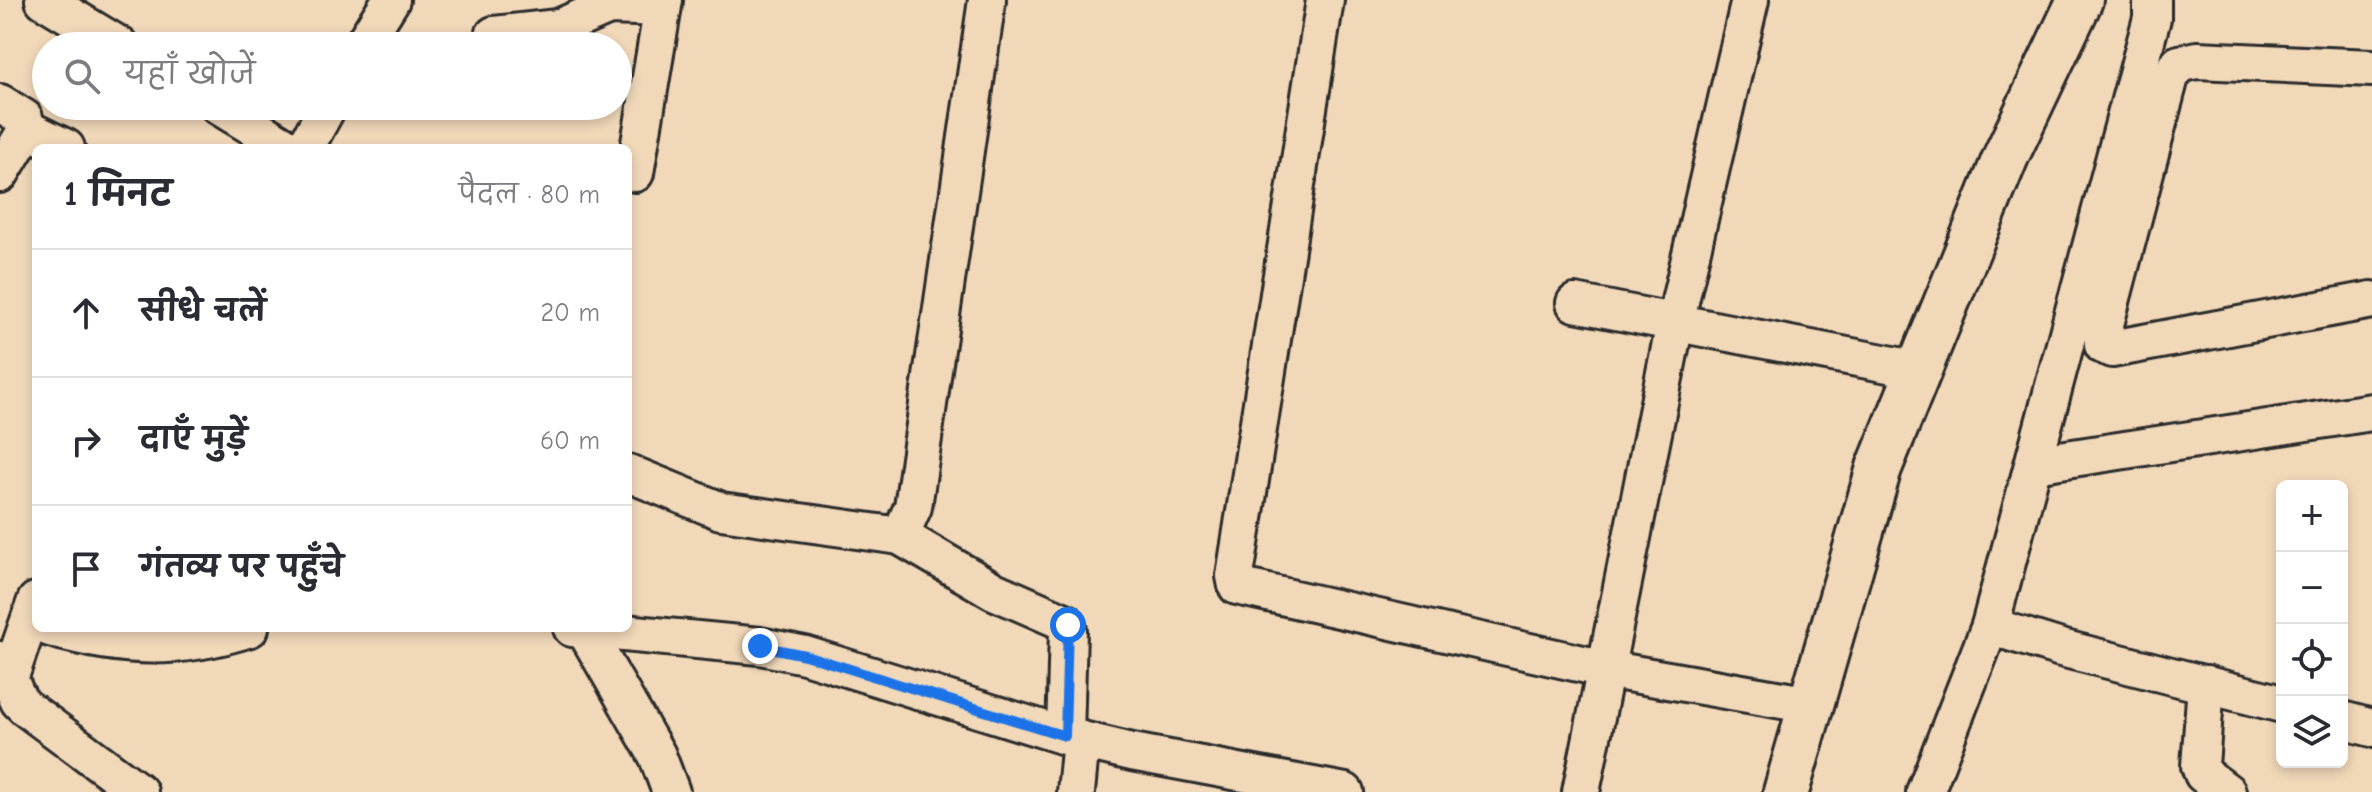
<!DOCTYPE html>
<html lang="hi">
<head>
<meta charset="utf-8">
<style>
  body { margin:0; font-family:"Comic Neue","Playpen Sans Deva",sans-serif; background:#f2f2f3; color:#2b2b33 }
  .controls { position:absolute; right:24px; bottom:24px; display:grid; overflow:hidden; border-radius:12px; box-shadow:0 4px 12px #0003 }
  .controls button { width:72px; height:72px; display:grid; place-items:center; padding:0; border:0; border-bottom:2px solid #e1e1e2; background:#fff; color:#2b2b33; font:40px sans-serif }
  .stop { position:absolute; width:24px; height:24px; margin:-18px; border:6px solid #1a73e8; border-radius:50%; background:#fff }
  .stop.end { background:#1a73e8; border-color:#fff; box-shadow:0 2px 8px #0008 }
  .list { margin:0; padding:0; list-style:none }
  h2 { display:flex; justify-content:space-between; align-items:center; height:104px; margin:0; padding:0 32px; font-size:34px }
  h2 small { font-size:26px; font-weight:400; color:#7c7c81 }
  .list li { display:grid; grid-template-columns:52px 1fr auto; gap:24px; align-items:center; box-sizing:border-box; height:128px; padding:0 32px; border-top:2px solid #e1e1e2 }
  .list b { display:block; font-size:30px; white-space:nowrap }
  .list em { font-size:26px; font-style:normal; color:#7c7c81 }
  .icon { flex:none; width:44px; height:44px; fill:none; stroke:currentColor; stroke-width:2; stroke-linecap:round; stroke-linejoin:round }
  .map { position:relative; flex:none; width:2372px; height:792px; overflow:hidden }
  .search { position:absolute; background:#fff; box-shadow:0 4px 12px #0003; left:32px; top:32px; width:600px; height:88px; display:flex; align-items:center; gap:20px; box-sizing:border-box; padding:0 28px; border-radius:44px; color:#7c7c81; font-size:30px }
  .panel { position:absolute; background:#fff; box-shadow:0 4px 12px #0003; left:32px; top:144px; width:600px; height:488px; border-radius:12px }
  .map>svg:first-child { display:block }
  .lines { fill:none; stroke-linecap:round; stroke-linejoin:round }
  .minor-casing { stroke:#2b2b2b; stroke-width:42 }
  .secondary-casing { stroke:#2b2b2b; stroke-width:50 }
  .minor { stroke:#f1d8b9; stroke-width:36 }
  .secondary { stroke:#f1d8b9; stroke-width:44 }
  .route { stroke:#1a73e8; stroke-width:10 }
</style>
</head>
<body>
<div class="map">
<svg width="2372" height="792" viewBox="0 0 2372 792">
  <rect width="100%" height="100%" fill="#f1d8b9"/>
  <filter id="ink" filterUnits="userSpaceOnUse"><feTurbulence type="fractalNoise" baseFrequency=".0125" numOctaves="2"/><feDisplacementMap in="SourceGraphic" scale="16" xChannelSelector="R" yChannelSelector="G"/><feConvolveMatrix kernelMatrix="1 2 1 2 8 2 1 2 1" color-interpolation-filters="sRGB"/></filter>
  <g filter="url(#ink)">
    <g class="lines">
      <defs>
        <g id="minor">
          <path d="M44 0 120 46"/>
          <path d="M1325 0 1235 576 1237 586 1605 669 1811 705"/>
          <path d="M494 35 558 28 609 6 662 8"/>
          <path d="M362 46 391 0"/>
          <path d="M2372 68 2197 60 2179 64 2170 77 2103 332V345L2112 349 2372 300"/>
          <path d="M0 103 24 118 27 129 0 174"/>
          <path d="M219 106 288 148"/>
          <path d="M27 129 66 148"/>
          <path d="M305 148 328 106"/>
          <path d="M635 173 664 0"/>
          <path d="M1575 303 1919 370"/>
          <path d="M2034 464 2372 412"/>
          <path d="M628 473 721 511 900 536 913 507 987 0"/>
          <path d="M900 536 994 591 1065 622 1068 630 1065 736"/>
          <path d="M1990 626 2061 648 2282 704"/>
          <path d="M50 628C123 649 178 651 250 628"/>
          <path d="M572 628 760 646 805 655 1065 736 1132 752 1345 792"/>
          <path d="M585 630 657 755 671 792"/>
          <path d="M0 660 19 701 26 708 139 792"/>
          <path d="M9 679 36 601"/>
          <path d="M2206 684 2200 766 2203 774 2227 792"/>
          <path d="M2342 720 2372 728"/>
          <path d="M1076 792 1081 740"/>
          <path d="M1581 792 1675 323 1750 0"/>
          <path d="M1925 792 1990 626 2152 18V0"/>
        </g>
        <path id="secondary" d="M1786 792 1879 468 2006 156 2080 0"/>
      </defs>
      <!-- minor casing -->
      <use href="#minor" class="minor-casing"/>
      <!-- secondary casing -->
      <use href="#secondary" class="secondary-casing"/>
      <!-- minor -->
      <use href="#minor" class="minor"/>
      <!-- secondary -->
      <use href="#secondary" class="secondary"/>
    </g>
  </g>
  <g class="lines" filter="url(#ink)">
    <!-- route -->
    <path class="route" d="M760 646 805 655 1065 736 1068 625"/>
  </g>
</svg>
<div class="controls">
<button>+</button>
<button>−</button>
<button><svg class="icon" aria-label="locate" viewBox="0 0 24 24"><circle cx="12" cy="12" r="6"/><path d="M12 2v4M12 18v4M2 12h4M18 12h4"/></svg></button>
<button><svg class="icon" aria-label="layers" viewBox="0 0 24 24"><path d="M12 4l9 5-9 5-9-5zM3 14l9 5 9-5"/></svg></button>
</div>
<div class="stop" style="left:1068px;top:625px"></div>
<div class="stop end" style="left:760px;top:646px"></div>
<div class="search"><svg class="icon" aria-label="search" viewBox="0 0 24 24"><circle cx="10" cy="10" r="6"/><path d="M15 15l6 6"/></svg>यहाँ खोजें</div>
<section class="panel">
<h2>1 मिनट<small>पैदल · 80 m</small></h2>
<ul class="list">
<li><svg class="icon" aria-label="ahead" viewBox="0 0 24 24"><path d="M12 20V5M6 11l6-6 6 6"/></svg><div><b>सीधे चलें</b></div><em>20 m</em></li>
<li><svg class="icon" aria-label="right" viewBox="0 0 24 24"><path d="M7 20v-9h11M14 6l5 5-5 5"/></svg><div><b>दाएँ मुड़ें</b></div><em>60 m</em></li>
<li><svg class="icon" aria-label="arrive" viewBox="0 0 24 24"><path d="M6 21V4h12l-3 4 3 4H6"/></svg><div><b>गंतव्य पर पहुँचे</b></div></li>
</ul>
</section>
</div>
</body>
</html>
